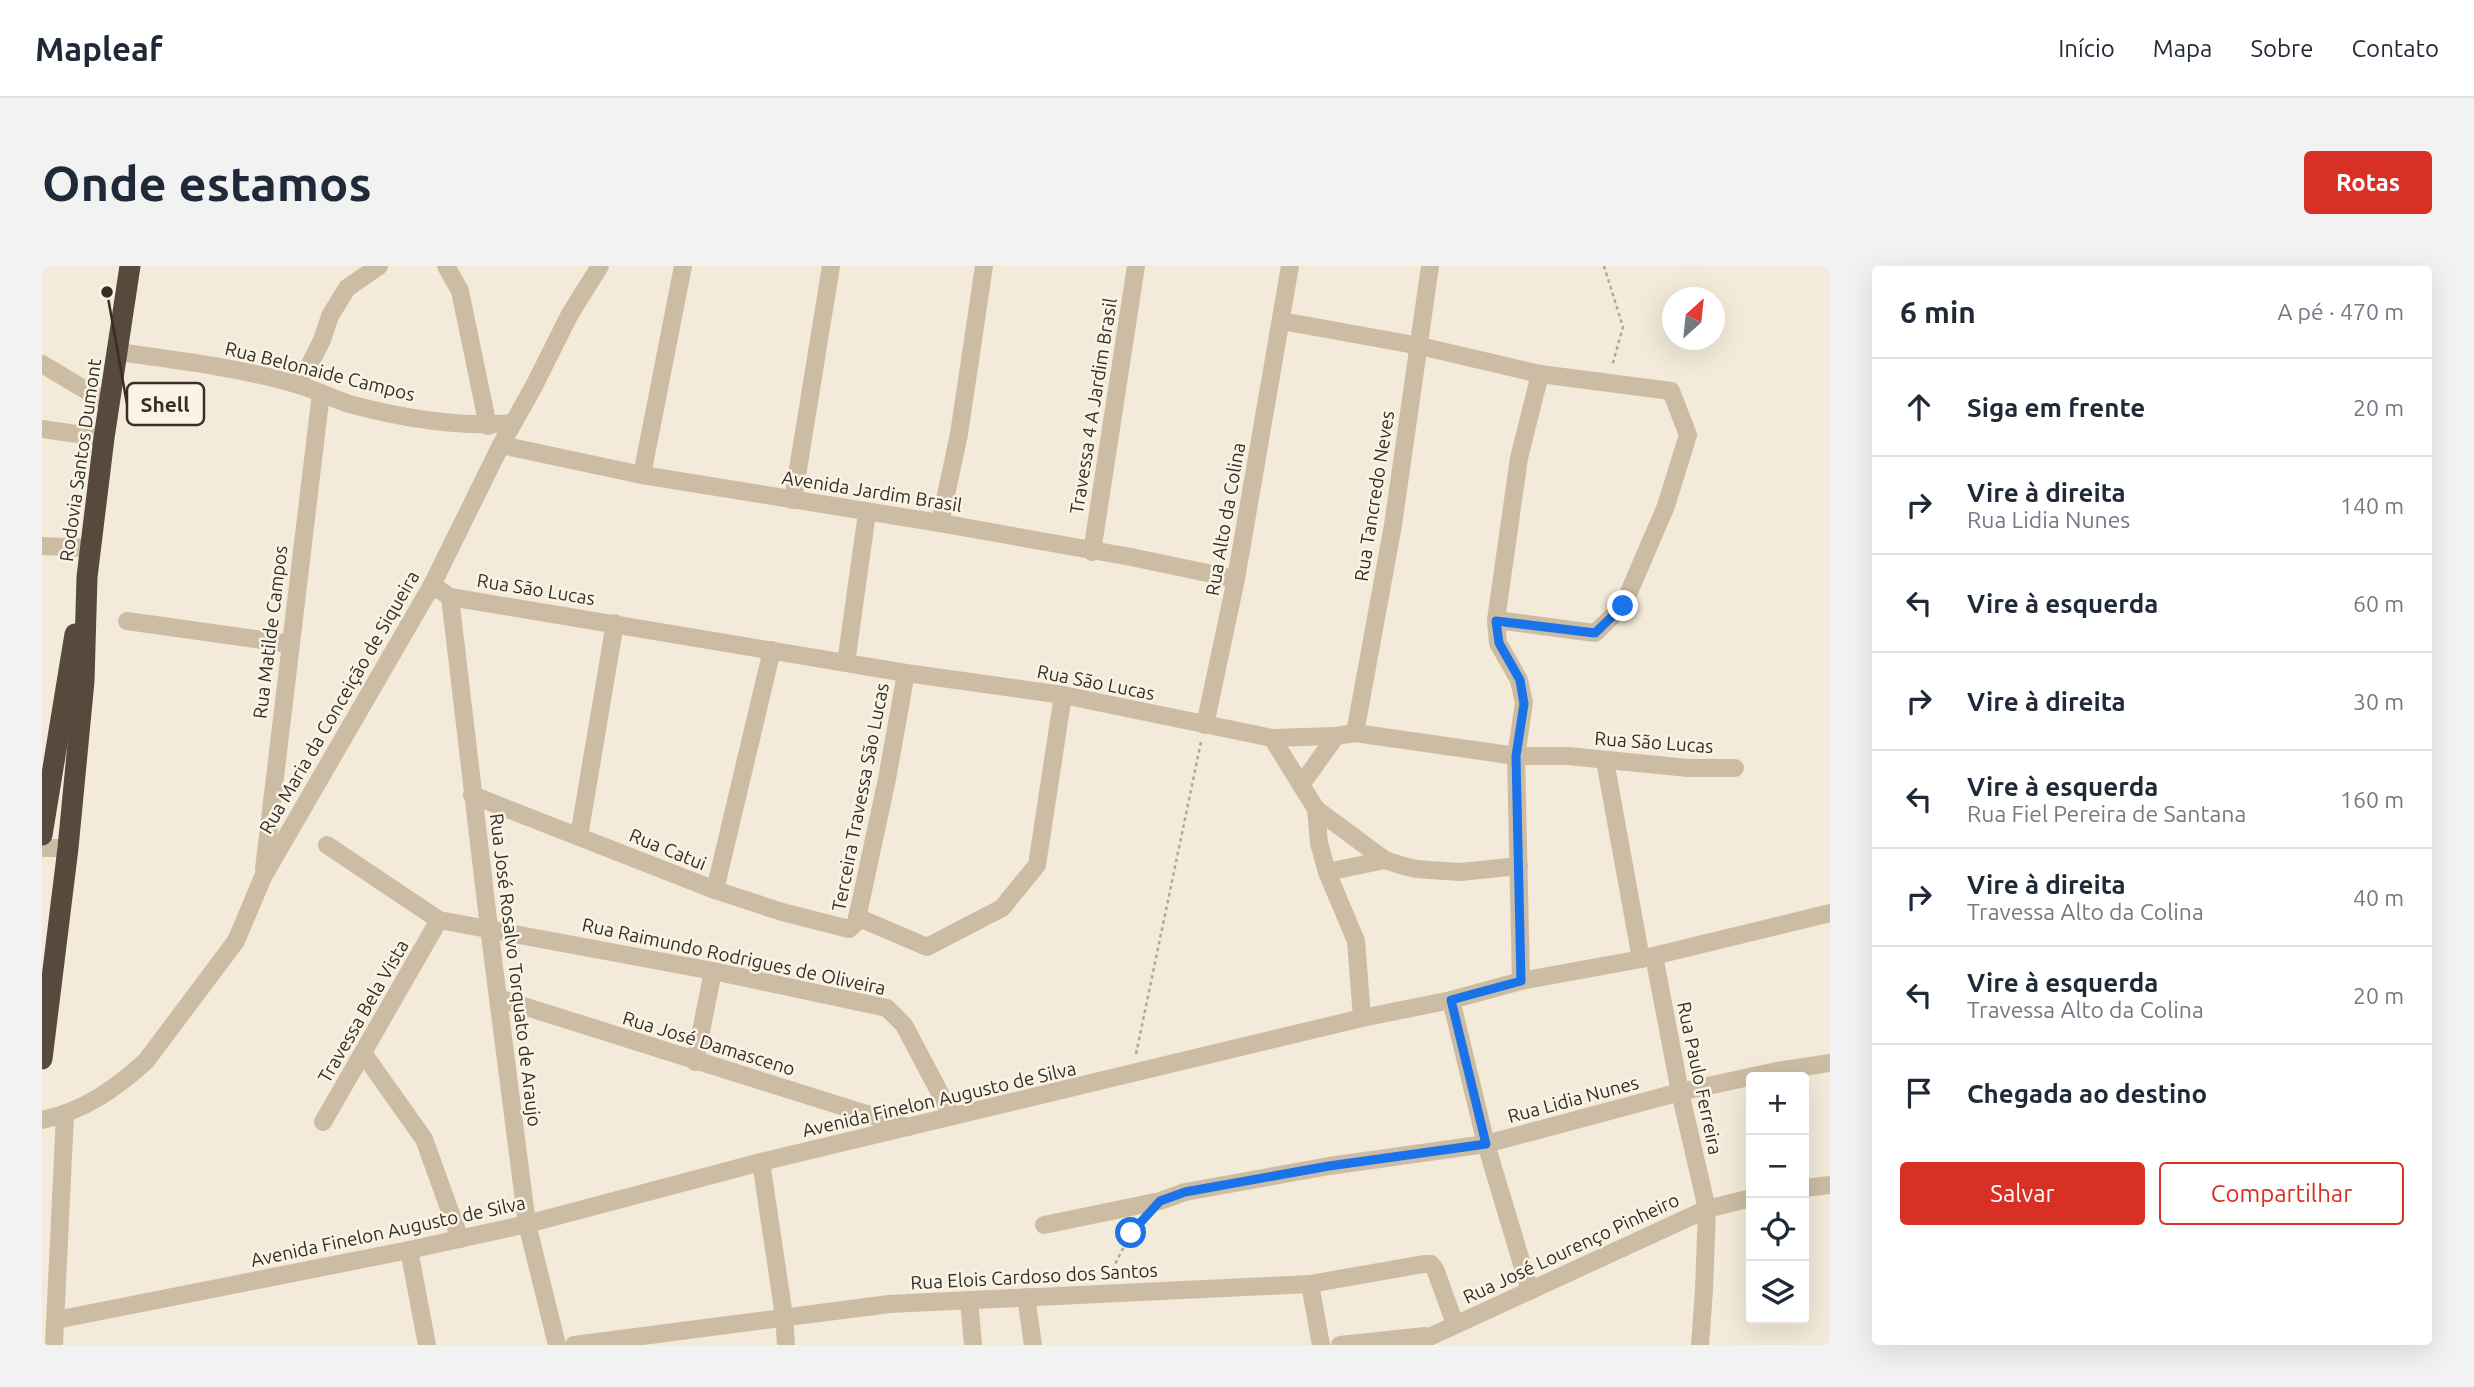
<!DOCTYPE html>
<html lang="pt">
<head>
<meta charset="utf-8">
<style>
  body { margin:0; font-family:Ubuntu,sans-serif; background:#f2f2f3; color:#1f2937 }
  .controls { position:absolute; right:21px; bottom:21px; display:grid; overflow:hidden; border-radius:7px; box-shadow:0 7px 28px #0002 }
  .controls button { width:63px; height:63px; display:grid; place-items:center; padding:0; border:0; border-bottom:2px solid #e0e1e3; background:#fff; color:#1f2937; font:35px sans-serif }
  .compass { position:absolute; left:1620px; top:21px; width:63px; height:63px; border-radius:50%; background:#fff; box-shadow:0 7px 28px #0002; rotate:27deg }
  .stop { position:absolute; width:21px; height:21px; margin:-16px; border:5px solid #1a73e8; border-radius:50%; background:#fff }
  .stop.end { background:#1a73e8; border-color:#fff; box-shadow:0 2px 7px #0008 }
  .list { margin:0; padding:0; list-style:none }
  h2 { display:flex; justify-content:space-between; align-items:center; height:91px; margin:0; padding:0 28px; font-size:30px }
  h2 small { font-size:23px; font-weight:400; color:#747a83 }
  .list li { display:grid; grid-template-columns:46px 1fr auto; gap:21px; align-items:center; box-sizing:border-box; height:98px; padding:0 28px; border-top:2px solid #e0e1e3 }
  .list b { display:block; font-size:26px; white-space:nowrap }
  .list p { margin:0; font-size:23px; white-space:nowrap; color:#747a83 }
  .list em { font-size:23px; font-style:normal; color:#747a83 }
  .actions { display:flex; gap:14px; padding:21px 28px }
  .actions a { flex:1; padding:16px 0; border:2px solid #d93025; border-radius:7px; text-align:center; font-size:24px; color:#d93025 }
  .actions .main { background:#d93025; color:#fff }
  .icon { flex:none; width:38px; height:38px; fill:none; stroke:currentColor; stroke-width:2; stroke-linecap:round; stroke-linejoin:round }
  .map { position:relative; flex:none; width:1788px; height:1079px; overflow:hidden; border-radius:7px }
  header { display:flex; align-items:center; gap:42px; box-sizing:border-box; height:98px; padding:0 35px; background:#fff; border-bottom:2px solid #e0e1e3 }
  header strong { font-size:33px }
  nav { display:flex; gap:38px; margin-inline-start:auto; font-size:24px }
  .intro { display:flex; align-items:center; justify-content:space-between; box-sizing:border-box; height:168px; padding:0 42px }
  h1 { margin:0; font-size:49px }
  .button { padding:18px 32px; border-radius:7px; background:#d93025; color:#fff; font-size:24px; font-weight:700 }
  main { display:flex; gap:42px; padding:0 42px }
  aside { flex:1; background:#fff; border-radius:7px; box-shadow:0 7px 28px #0002 }
  .map>svg:first-child { display:block }
  .lines { fill:none; stroke-linecap:round; stroke-linejoin:round }
  .path { stroke:#b7a68e; stroke-width:2.5; stroke-dasharray:3.5 3.5; stroke-linecap:butt }
  .minor { stroke:#ccbca4; stroke-width:18 }
  .highway { stroke:#58493d; stroke-width:21 }
  .route { stroke:#1a73e8; stroke-width:9 }
  .labels { text-anchor:middle; stroke-width:5; stroke-linejoin:round; paint-order:stroke }
  .street-label { font-size:19px; fill:#372e26; stroke:#faf4e6 }
  .leader { fill:none; stroke:#372e26; stroke-width:2.5 }
  .callout-dot { fill:#372e26; stroke:#faf4e6; stroke-width:2.5 }
  .callout { fill:#faf4e6; stroke:#372e26; stroke-width:2.5 }
  .callout-label { font-size:21px; text-anchor:middle; font-weight:bold; fill:#372e26 }
</style>
</head>
<body>
<header>
<strong>Mapleaf</strong>
<nav><a>Início</a><a>Mapa</a><a>Sobre</a><a>Contato</a></nav>
</header>
<div class="intro"><h1>Onde estamos</h1><a class="button">Rotas</a></div>
<main>
<div class="map">
<svg width="1788" height="1079" viewBox="0 0 1788 1079">
  <rect width="100%" height="100%" fill="#f3ead9"/>
  <g class="lines">
    <!-- path -->
    <g class="path">
      <path d="M1562 0 1581 61 1570 100"/>
      <path d="M1094 788 1159 476"/>
      <path d="M1067 1010 1089 967 1099 955"/>
    </g>
    <!-- minor -->
    <g class="minor">
      <path d="M404 0 418 25 446 160"/>
      <path d="M1240 55 1378 80 1498 108 1629 125 1646 169 1624 240 1581 340 1553 367 1454 354"/>
      <path d="M76 86C134 94 193 101 250 117 271 122 290 133 311 139 361 152 418 162 470 157"/>
      <path d="M0 98 67 138"/>
      <path d="M254 118 268 98 280 74 288 50 305 22 337 0"/>
      <path d="M0 163 62 172"/>
      <path d="M459 179 600 209 898 257 1089 291 1194 313"/>
      <path d="M600 209 641 0"/>
      <path d="M751 234 789 0"/>
      <path d="M898 257 917 168 942 0"/>
      <path d="M0 280 48 282"/>
      <path d="M1050 286 1094 0"/>
      <path d="M390 319 408 331 864 407 1021 429 1230 472 1294 470 1313 467 1474 490H1526L1646 502H1693"/>
      <path d="M408 331 447 662 485 958 515 1079"/>
      <path d="M85 355 248 378"/>
      <path d="M804 397 825 247"/>
      <path d="M1163 459 1194 313 1248 0"/>
      <path d="M1313 467 1351 259 1388 0"/>
      <path d="M1230 472 1274 543 1277 577 1285 606 1314 675 1320 752"/>
      <path d="M1563 495 1599 693"/>
      <path d="M1259 519 1294 470"/>
      <path d="M430 529 673 624 740 646 807 663 814 657 845 513 864 407"/>
      <path d="M1274 543 1343 594 1358 599 1374 603 1418 606 1477 600"/>
      <path d="M537 570 573 357"/>
      <path d="M285 579 397 654 671 705 845 742 862 759 910 850"/>
      <path d="M0 582H26"/>
      <path d="M222 603 279 127"/>
      <path d="M1285 606 1343 594"/>
      <path d="M673 624 730 384"/>
      <path d="M815 651 885 681 960 642 995 599 1021 429"/>
      <path d="M1612 690 1638 826 1665 943 1662 1024 1658 1079"/>
      <path d="M1479 715 1474 490 1482 437 1477 414 1456 377 1454 354 1477 192 1498 108"/>
      <path d="M456 732 866 861"/>
      <path d="M1409 734 1444 878 1488 1025"/>
      <path d="M321 787 382 873 418 973"/>
      <path d="M653 796 671 705"/>
      <path d="M0 854C42 845 73 823 104 795L194 675 221 611 390 319 459 179 492 120 528 48 558 0"/>
      <path d="M281 856 397 654"/>
      <path d="M719 896 742 1050 744 1079"/>
      <path d="M1762 922 1788 919"/>
      <path d="M1002 959 1118 935 1143 926 1287 900 1444 878 1638 826 1735 805 1788 797"/>
      <path d="M367 984 385 1079"/>
      <path d="M1268 1018 1279 1079"/>
      <path d="M984 1031 991 1079"/>
      <path d="M927 1034 931 1079"/>
      <path d="M14 1054 367 984 485 958 719 896 1320 752 1409 734 1479 715 1599 693 1788 647"/>
      <path d="M12 1079 23 849"/>
      <path d="M532 1079 847 1038 1268 1018 1382 998H1389L1393 1003 1413 1058"/>
      <path d="M1298 1079 1383 1070"/>
      <path d="M1370 1079 1665 943 1709 932"/>
    </g>
    <!-- highway -->
    <g class="highway">
      <path d="M0 569 33 368"/>
      <path d="M0 793 26 582 42 415 45 311 62 172 88 0"/>
    </g>
  </g>
  <g class="lines">
    <!-- route -->
    <path class="route" d="M1089 967 1118 935 1143 926 1287 900 1444 878 1409 734 1479 715 1474 490 1482 438 1478 414 1457 377 1454 355 1553 367 1581 340"/>
  </g>
  <g class="labels">
    <!-- street labels -->
    <g class="street-label">
      <text transform="translate(278 105) rotate(14)" y="7">Rua Belonaide Campos</text>
      <text transform="translate(1051 140) rotate(-81)" y="7">Travessa 4 A Jardim Brasil</text>
      <text transform="translate(38 194) rotate(-82)" y="7">Rodovia Santos Dumont</text>
      <text transform="translate(830 225) rotate(9)" y="7">Avenida Jardim Brasil</text>
      <text transform="translate(1332 230) rotate(-81)" y="7">Rua Tancredo Neves</text>
      <text transform="translate(1183 253) rotate(-80)" y="7">Rua Alto da Colina</text>
      <text transform="translate(494 323) rotate(9)" y="7">Rua São Lucas</text>
      <text transform="translate(228 366) rotate(-83)" y="7">Rua Matilde Campos</text>
      <text transform="translate(1054 416) rotate(11)" y="7">Rua São Lucas</text>
      <text transform="translate(297 436) rotate(-60)" y="7">Rua Maria da Conceição de Siqueira</text>
      <text transform="translate(1612 476) rotate(4)" y="7">Rua São Lucas</text>
      <text transform="translate(818 531) rotate(-79)" y="7">Terceira Travessa São Lucas</text>
      <text transform="translate(626 583) rotate(22)" y="7">Rua Catui</text>
      <text transform="translate(692 690) rotate(12)" y="7">Rua Raimundo Rodrigues de Oliveira</text>
      <text transform="translate(474 704) rotate(83)" y="7">Rua José Rosalvo Torquato de Araujo</text>
      <text transform="translate(321 745) rotate(-60)" y="7">Travessa Bela Vista</text>
      <text transform="translate(667 777) rotate(17)" y="7">Rua José Damasceno</text>
      <text transform="translate(1658 812) rotate(78)" y="7">Rua Paulo Ferreira</text>
      <text transform="translate(897 833) rotate(-13)" y="7">Avenida Finelon Augusto de Silva</text>
      <text transform="translate(1531 833) rotate(-15)" y="7">Rua Lidia Nunes</text>
      <text transform="translate(346 965) rotate(-12)" y="7">Avenida Finelon Augusto de Silva</text>
      <text transform="translate(1529 982) rotate(-25)" y="7">Rua José Lourenço Pinheiro</text>
      <text transform="translate(992 1010) rotate(-3)" y="7">Rua Elois Cardoso dos Santos</text>
    </g>
  </g>
  <!-- callouts -->
  <path class="leader" d="M65 26L85 138"/>
  <circle class="callout-dot" cx="65" cy="26" r="7"/>
  <rect class="callout" x="85" y="117" width="77" height="42" rx="7"/>
  <g class="callout-label">
    <text x="123" y="146">Shell</text>
  </g>
</svg>
<div class="controls">
<button>+</button>
<button>−</button>
<button><svg class="icon" aria-label="locate" viewBox="0 0 24 24"><circle cx="12" cy="12" r="6"/><path d="M12 2v4M12 18v4M2 12h4M18 12h4"/></svg></button>
<button><svg class="icon" aria-label="layers" viewBox="0 0 24 24"><path d="M12 4l9 5-9 5-9-5zM3 14l9 5 9-5"/></svg></button>
</div>
<svg class="compass" viewBox="-18 -18 36 36"><path d="M0-13l5 13h-10z" fill="#e53935"/><path d="M0 13l5-13h-10z" fill="#747a83"/></svg>
<div class="stop" style="left:1089px;top:967px"></div>
<div class="stop end" style="left:1581px;top:340px"></div>
</div>
<aside>
<h2>6 min<small>A pé · 470 m</small></h2>
<ul class="list">
<li><svg class="icon" aria-label="ahead" viewBox="0 0 24 24"><path d="M12 20V5M6 11l6-6 6 6"/></svg><div><b>Siga em frente</b></div><em>20 m</em></li>
<li><svg class="icon" aria-label="right" viewBox="0 0 24 24"><path d="M7 20v-9h11M14 6l5 5-5 5"/></svg><div><b>Vire à direita</b><p>Rua Lidia Nunes</p></div><em>140 m</em></li>
<li><svg class="icon" aria-label="left" viewBox="0 0 24 24"><path d="M17 20v-9H6M10 6l-5 5 5 5"/></svg><div><b>Vire à esquerda</b></div><em>60 m</em></li>
<li><svg class="icon" aria-label="right" viewBox="0 0 24 24"><path d="M7 20v-9h11M14 6l5 5-5 5"/></svg><div><b>Vire à direita</b></div><em>30 m</em></li>
<li><svg class="icon" aria-label="left" viewBox="0 0 24 24"><path d="M17 20v-9H6M10 6l-5 5 5 5"/></svg><div><b>Vire à esquerda</b><p>Rua Fiel Pereira de Santana</p></div><em>160 m</em></li>
<li><svg class="icon" aria-label="right" viewBox="0 0 24 24"><path d="M7 20v-9h11M14 6l5 5-5 5"/></svg><div><b>Vire à direita</b><p>Travessa Alto da Colina</p></div><em>40 m</em></li>
<li><svg class="icon" aria-label="left" viewBox="0 0 24 24"><path d="M17 20v-9H6M10 6l-5 5 5 5"/></svg><div><b>Vire à esquerda</b><p>Travessa Alto da Colina</p></div><em>20 m</em></li>
<li><svg class="icon" aria-label="arrive" viewBox="0 0 24 24"><path d="M6 21V4h12l-3 4 3 4H6"/></svg><div><b>Chegada ao destino</b></div></li>
</ul>
<div class="actions"><a class="main">Salvar</a><a>Compartilhar</a></div>
</aside>
</main>
</body>
</html>
